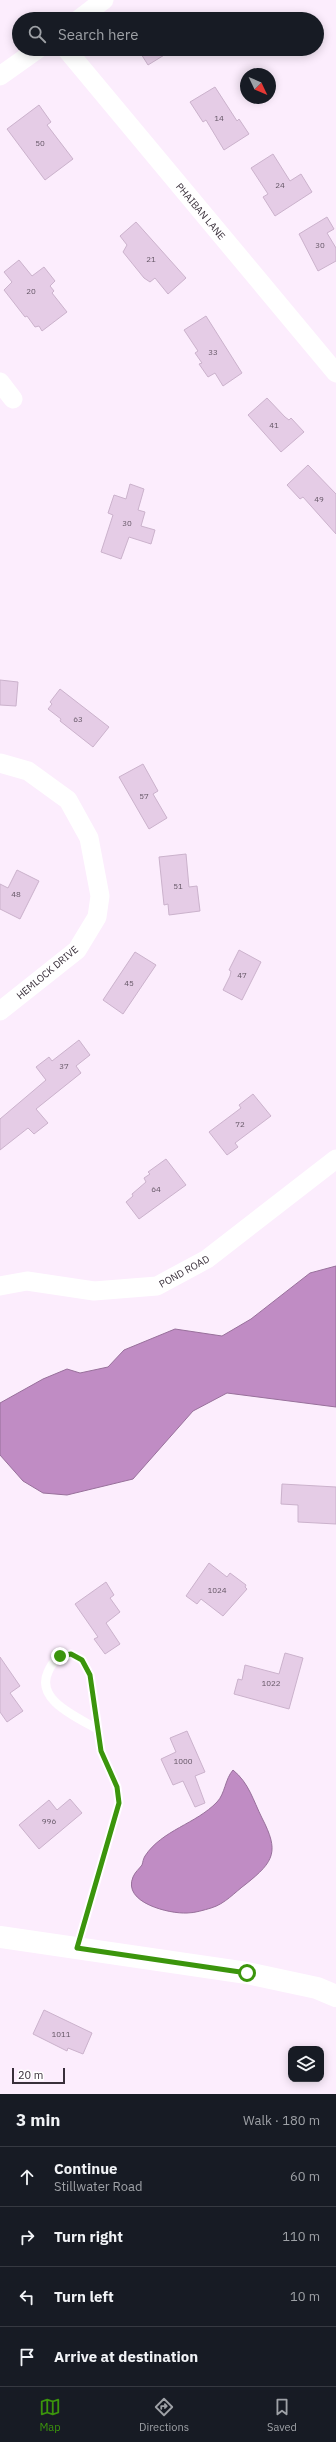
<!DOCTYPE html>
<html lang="en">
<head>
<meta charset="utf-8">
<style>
  body { margin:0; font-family:"IBM Plex Sans",sans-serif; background:#242831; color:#f1f3f6 }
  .controls { position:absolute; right:12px; bottom:12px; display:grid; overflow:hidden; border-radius:8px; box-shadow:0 2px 10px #0003 }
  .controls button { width:36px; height:36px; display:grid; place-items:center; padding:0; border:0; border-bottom:1px solid #363941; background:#171b24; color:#f1f3f6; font:20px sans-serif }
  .compass { position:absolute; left:240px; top:68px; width:36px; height:36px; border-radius:50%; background:#171b24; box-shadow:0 2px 10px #0003; rotate:134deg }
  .scale { position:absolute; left:12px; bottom:10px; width:53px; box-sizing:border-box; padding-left:4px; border:2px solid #392f3a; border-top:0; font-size:11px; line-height:14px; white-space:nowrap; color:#392f3a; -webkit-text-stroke:3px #fff; paint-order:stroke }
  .stop { position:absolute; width:12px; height:12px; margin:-9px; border:3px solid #3b950c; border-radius:50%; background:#fff }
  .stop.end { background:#3b950c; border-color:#fff; box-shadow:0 1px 4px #0008 }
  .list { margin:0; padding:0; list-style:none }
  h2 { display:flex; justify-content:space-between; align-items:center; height:52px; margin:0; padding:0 16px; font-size:17px }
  h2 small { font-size:13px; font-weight:400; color:#9ea1a6 }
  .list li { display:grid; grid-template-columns:26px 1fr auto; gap:12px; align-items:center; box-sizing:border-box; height:60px; padding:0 16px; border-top:1px solid #363941 }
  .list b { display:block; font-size:15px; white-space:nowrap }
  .list p { margin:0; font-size:13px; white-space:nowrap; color:#9ea1a6 }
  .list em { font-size:13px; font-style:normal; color:#9ea1a6 }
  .icon { flex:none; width:22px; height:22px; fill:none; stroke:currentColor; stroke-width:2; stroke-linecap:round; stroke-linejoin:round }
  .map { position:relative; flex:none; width:336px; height:2094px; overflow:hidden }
  .search { position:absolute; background:#171b24; box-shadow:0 2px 10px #0003; left:12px; right:12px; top:12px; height:44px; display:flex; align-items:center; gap:10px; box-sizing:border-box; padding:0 14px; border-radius:22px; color:#9ea1a6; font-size:15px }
  .sheet { height:292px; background:#171b24 }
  nav { display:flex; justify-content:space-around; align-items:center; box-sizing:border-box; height:56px; border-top:1px solid #363941; background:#171b24; font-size:11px; color:#9ea1a6 }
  nav a { display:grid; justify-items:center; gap:2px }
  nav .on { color:#3b950c }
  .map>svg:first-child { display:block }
  .water { fill:#c08cc4; stroke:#98709b }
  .building { fill:#e5cce6; stroke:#cbb2cc }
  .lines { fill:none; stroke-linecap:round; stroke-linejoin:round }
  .service { stroke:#fff; stroke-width:9 }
  .minor { stroke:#fff; stroke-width:19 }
  .secondary { stroke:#fff; stroke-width:22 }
  .route { stroke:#3b950c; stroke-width:5 }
  .labels { text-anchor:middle; stroke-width:3.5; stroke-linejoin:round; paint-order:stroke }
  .number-label { font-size:8px; fill:#645665 }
  .street-label { font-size:10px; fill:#392f3a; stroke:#fff }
</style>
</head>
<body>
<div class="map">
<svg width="336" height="2094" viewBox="0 0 336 2094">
  <rect width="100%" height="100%" fill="#fcedfd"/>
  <!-- water -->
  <g class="water">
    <path d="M336 1266V1407L227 1393 193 1411 133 1479 67 1495 43 1493 23 1481 0 1455V1403L43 1379 67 1369 80 1373 108 1367 124 1350 175 1329 222 1336 251 1319 310 1273Z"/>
    <path d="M233 1770C249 1783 253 1800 262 1818 279 1851 275 1861 246 1884 235 1892 225 1904 211 1908 204 1910 195 1913 187 1913 170 1914 122 1903 133 1877 135 1872 139 1869 142 1865 143 1862 143 1859 145 1856 162 1830 196 1824 217 1802 225 1794 225 1779 233 1770Z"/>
  </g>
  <!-- building -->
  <g class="building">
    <path d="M138 49H174L148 65Z"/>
    <path d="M215 87 237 121 239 119 249 134 224 150 206 120 203 122 190 102Z"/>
    <path d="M39 105 51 122 47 125 73 159 45 180 7 129Z"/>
    <path d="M273 154 290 181 301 174 312 192 275 216 263 197 268 194 251 168Z"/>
    <path d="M327 217 334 229 327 233 336 248V261L318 271 299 234Z"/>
    <path d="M136 222 186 278 168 294 155 278 150 282 144 278 123 252 127 245 120 236Z"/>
    <path d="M19 260 32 276 44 267 55 281 50 286 54 291 52 293 67 312 42 331 39 326 35 327 27 316 25 317 4 290 12 282 4 272Z"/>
    <path d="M206 316 242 373 223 386 215 373 208 377 199 364 202 363 195 353 198 351 184 330Z"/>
    <path d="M267 398 285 417 289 420 291 418 304 432 281 452 248 415Z"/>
    <path d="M308 465 336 494V534L303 497 300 499 287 485Z"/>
    <path d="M130 484 144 489 138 510 145 512 141 526 155 530 151 544 129 537 121 559 101 552 113 515 108 513 114 495 126 499Z"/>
    <path d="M0 680 18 682 16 706 0 705Z"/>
    <path d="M60 689 109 727 93 747 60 721 61 719 48 709 52 704 50 702Z"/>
    <path d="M143 764 158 791 153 794 167 818 149 829 119 777Z"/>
    <path d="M186 854 189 887 197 886 200 911 169 915 168 904 164 905 159 857Z"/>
    <path d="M17 870 39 881 20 919 0 909V884L8 888Z"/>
    <path d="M239 950 261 962 242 1000 223 990 230 976 231 971 229 970Z"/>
    <path d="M135 952 156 965 123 1014 103 1000Z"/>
    <path d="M79 1040 90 1055 76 1066 81 1073 36 1109 48 1123 34 1134 28 1128 0 1150V1119L46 1080 36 1067 49 1057 52 1061Z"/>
    <path d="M253 1094 271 1116 235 1143 238 1147 227 1155 209 1132 241 1108 239 1105Z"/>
    <path d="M166 1159 186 1185 139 1219 126 1202 133 1196 132 1194 146 1182 144 1178 150 1174 148 1172Z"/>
    <path d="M282 1484 336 1487V1524L298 1522V1505L281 1504Z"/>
    <path d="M209 1563 227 1577 230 1573 246 1585 245 1587 247 1589 223 1616 201 1599 197 1604 186 1596Z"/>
    <path d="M106 1582 114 1595 110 1598 120 1612 106 1623 120 1644 105 1654 94 1639 98 1637 75 1604Z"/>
    <path d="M285 1653 303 1658 289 1709 234 1694 238 1679 242 1680 245 1665 279 1674Z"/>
    <path d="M0 1657 20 1686 10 1693 23 1711 7 1722 0 1712Z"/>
    <path d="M187 1731 205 1772 195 1776 205 1803 195 1807 183 1781 173 1785 161 1759 176 1752 170 1738Z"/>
    <path d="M70 1799 82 1813 39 1849 19 1825 49 1800 57 1810Z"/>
    <path d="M44 2010 92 2033 83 2054 68 2048 67 2051 33 2034Z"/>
  </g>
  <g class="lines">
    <!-- service -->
    <path class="service" d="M77 1948 119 1803 117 1787 101 1751 90 1675 82 1660 71 1654C59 1656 53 1660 48 1672 35 1700 77 1717 97 1729"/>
    <!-- minor -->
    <g class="minor">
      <path d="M79 19 104 0"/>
      <path d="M66 49 336 373"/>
      <path d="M0 76 38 49"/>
      <path d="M0 382 13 399"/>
      <path d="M0 763 28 771 68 800 89 838 100 896 97 917 77 950 0 1011"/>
      <path d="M0 1286 27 1281 94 1291 157 1286 207 1259 336 1159"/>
    </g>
    <!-- secondary -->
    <path class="secondary" d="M0 1937 247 1973 317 1988 336 1996"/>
  </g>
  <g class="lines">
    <!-- route -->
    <path class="route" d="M60 1656 71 1654 82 1660 90 1675 101 1751 117 1787 119 1803 77 1948 247 1973"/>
  </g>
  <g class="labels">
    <!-- number labels -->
    <g class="number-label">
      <text x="219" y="121">14</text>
      <text x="40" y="146">50</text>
      <text x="280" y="188">24</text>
      <text x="320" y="248">30</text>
      <text x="151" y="262">21</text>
      <text x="31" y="294">20</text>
      <text x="213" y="355">33</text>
      <text x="274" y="428">41</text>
      <text x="319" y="502">49</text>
      <text x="127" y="526">30</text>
      <text x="78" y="722">63</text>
      <text x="144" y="799">57</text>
      <text x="178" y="889">51</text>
      <text x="16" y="897">48</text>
      <text x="242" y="978">47</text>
      <text x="129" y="986">45</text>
      <text x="64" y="1069">37</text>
      <text x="240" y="1127">72</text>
      <text x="156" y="1192">64</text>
      <text x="217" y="1593">1024</text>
      <text x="271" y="1686">1022</text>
      <text x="183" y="1764">1000</text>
      <text x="49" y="1824">996</text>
      <text x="61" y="2037">1011</text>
    </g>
    <!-- street labels -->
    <g class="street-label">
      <text transform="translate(201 211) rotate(50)" y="4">PHAIBAN LANE</text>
      <text transform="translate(47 972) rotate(-40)" y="4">HEMLOCK DRIVE</text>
      <text transform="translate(184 1271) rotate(-29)" y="4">POND ROAD</text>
    </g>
  </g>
</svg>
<div class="controls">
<button><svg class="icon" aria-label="layers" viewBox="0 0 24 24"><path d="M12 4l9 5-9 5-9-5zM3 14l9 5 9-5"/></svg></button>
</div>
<svg class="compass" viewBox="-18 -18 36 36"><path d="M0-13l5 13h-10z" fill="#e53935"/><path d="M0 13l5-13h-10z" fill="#9ea1a6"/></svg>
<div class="scale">20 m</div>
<div class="stop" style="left:247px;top:1973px"></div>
<div class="stop end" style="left:60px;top:1656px"></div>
<div class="search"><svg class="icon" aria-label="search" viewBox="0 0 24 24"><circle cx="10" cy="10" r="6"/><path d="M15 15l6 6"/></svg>Search here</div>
</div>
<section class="sheet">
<h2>3 min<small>Walk · 180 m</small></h2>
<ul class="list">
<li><svg class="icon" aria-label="ahead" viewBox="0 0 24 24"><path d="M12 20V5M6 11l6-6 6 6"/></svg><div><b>Continue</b><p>Stillwater Road</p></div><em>60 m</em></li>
<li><svg class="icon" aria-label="right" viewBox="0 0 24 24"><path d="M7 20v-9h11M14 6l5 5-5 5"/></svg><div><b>Turn right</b></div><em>110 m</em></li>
<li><svg class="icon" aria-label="left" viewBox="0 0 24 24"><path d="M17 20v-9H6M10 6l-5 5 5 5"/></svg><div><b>Turn left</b></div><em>10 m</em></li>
<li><svg class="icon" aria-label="arrive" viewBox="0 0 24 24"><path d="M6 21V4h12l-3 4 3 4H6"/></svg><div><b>Arrive at destination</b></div></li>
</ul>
</section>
<nav>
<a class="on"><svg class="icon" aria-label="map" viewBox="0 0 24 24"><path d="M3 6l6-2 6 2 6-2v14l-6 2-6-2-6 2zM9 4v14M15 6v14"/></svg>Map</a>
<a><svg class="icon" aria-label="directions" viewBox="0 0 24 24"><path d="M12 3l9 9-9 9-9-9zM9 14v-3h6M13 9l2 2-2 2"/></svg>Directions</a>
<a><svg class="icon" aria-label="saved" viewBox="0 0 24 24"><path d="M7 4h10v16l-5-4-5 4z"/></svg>Saved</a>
</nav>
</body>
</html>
